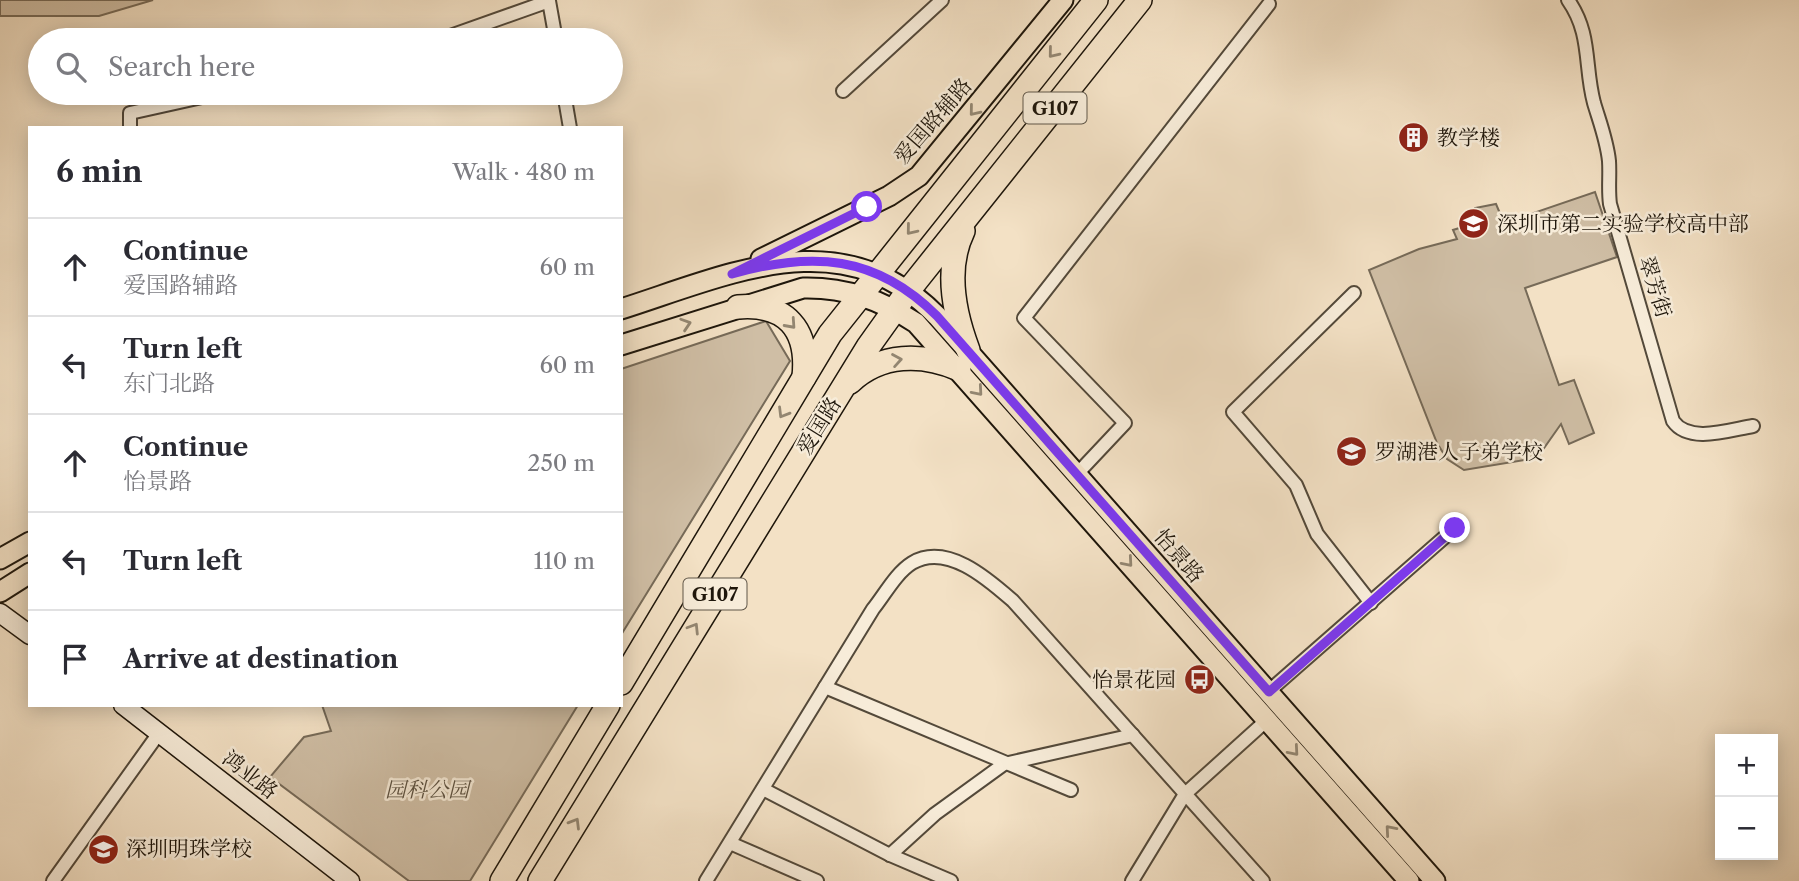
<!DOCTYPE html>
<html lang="en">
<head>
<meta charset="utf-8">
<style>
  body { margin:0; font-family:"Libre Caslon Text","Noto Serif SC",serif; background:#f2f2f3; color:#2b2b33 }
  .controls { position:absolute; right:21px; bottom:21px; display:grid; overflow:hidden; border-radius:0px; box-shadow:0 4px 18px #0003 }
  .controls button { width:63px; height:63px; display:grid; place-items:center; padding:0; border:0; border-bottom:2px solid #e1e1e2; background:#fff; color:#2b2b33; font:35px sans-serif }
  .stop { position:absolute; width:21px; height:21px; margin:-16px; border:5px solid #7c3aed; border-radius:50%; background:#fff }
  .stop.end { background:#7c3aed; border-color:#fff; box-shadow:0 2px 7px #0008 }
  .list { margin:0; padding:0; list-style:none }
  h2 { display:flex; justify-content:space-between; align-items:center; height:91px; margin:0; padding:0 28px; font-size:30px }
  h2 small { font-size:23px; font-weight:400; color:#7c7c81 }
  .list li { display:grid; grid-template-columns:46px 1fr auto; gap:21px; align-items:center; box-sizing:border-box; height:98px; padding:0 28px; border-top:2px solid #e1e1e2 }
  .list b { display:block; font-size:26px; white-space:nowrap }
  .list p { margin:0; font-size:23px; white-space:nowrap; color:#7c7c81 }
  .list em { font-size:23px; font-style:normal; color:#7c7c81 }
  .icon { flex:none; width:38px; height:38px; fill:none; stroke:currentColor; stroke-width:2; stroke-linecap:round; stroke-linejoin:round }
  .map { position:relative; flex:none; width:1799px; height:881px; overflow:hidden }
  .search { position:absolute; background:#fff; box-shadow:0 4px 18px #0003; left:28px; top:28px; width:595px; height:77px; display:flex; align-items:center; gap:18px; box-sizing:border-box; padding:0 24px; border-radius:38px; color:#7c7c81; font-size:26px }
  .panel { position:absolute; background:#fff; box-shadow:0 4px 18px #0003; left:28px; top:126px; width:595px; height:581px; border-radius:0px }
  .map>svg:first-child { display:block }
  .green { fill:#cfbea5; stroke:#766a58; stroke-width:2 }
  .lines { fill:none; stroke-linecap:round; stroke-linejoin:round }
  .street-casing { stroke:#53493a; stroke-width:16 }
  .secondary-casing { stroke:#1e160b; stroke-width:21 }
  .primary-casing { stroke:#1e160b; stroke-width:23 }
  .highway-casing { stroke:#1e160b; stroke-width:26 }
  .street { stroke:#f7ecd9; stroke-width:12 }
  .secondary { stroke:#f7ecd9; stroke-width:18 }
  .primary { stroke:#f3e1c5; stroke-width:19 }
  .highway { stroke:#f3e1c5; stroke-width:23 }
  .oneway { stroke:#938671 }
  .route { stroke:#7c3aed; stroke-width:9 }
  .labels { text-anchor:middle; stroke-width:5; stroke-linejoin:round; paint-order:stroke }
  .shield { fill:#f7ecd9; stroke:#5f5649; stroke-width:2 }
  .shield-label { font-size:19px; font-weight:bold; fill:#1e160b }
  .street-label { font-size:21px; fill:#1e160b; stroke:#f7ecd9 }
  .poi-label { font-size:21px; fill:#1e160b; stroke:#f7ecd9; text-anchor:start }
  .park-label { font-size:21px; font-style:italic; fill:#5c5141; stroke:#f7ecd9 }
</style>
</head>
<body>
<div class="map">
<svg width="1799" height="881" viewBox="0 0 1799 881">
  <rect width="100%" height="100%" fill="#f3e1c5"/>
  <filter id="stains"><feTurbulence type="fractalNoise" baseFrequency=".00286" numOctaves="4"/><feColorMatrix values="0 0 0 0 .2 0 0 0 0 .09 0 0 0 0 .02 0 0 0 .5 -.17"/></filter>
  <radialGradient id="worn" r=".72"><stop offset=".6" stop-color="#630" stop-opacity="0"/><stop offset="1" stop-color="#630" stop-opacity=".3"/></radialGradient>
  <!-- green -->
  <g class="green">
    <path d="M0 0H153L99 16H0Z"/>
    <path d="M1595 192 1617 257 1525 288 1559 385 1574 380 1594 433 1569 444 1561 424 1537 458 1464 470 1447 459 1437 443 1369 270 1419 249 1457 239 1453 230 1476 223 1475 208 1496 204 1504 223Z"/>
    <path d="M766 321 790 361 621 635V369Z"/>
    <path d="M322 705H578L470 881H409L270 777 304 737 331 731Z"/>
  </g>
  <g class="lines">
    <defs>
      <g id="street">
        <path d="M1568 0C1592 34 1584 66 1594 103 1600 123 1607 141 1609 161 1610 176 1608 189 1610 204L1673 421C1689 444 1729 430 1753 426"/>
        <path d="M439 40 549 1 556 40"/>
        <path d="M843 91 942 0"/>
        <path d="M564 93 570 128"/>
        <path d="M130 128V113L220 93"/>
        <path d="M1354 293 1233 412 1296 485 1317 534 1371 603"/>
        <path d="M1077 474 1125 423 1024 318 1269 4"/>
        <path d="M825 687 1071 790"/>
        <path d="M1268 692 1455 528"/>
        <path d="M763 789 890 855 951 881"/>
        <path d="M730 843 817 881"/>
        <path d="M890 855 935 814 1004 764 1133 735"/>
        <path d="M53 881 159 733"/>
        <path d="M706 881 873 609C885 594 896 573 912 563 947 542 989 580 1013 601L1263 881"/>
        <path d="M1132 881 1185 794 1267 720"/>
      </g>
      <g id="secondary">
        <path d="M0 613 30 635"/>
        <path d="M123 705 350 881"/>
      </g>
      <g id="primary">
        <path d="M761 259 889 196 919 176 1063 0"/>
        <path d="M621 309C731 274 842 219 937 316L1435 881"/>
        <path d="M621 345 803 288C846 287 881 300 916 323L1409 881"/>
        <path d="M0 559 30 542"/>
        <path d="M0 592 30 573"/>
      </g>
      <g id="highway">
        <path d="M963 231C945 268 954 313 968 350"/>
        <path d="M738 307C786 303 809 329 804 377"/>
        <path d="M850 382C881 353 922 353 959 369"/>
        <path d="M621 683 830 334 1096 0"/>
        <path d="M502 881 608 705"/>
        <path d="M540 881 868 347 908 291 1140 0"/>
      </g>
    </defs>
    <!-- street casing -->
    <use href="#street" class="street-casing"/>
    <!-- secondary casing -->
    <use href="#secondary" class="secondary-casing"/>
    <!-- primary casing -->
    <use href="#primary" class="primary-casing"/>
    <!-- highway casing -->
    <use href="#highway" class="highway-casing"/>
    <!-- street -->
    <use href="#street" class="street"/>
    <!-- secondary -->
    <use href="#secondary" class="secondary"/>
    <!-- primary -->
    <use href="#primary" class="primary"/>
    <!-- highway -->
    <use href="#highway" class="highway"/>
  </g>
  <!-- one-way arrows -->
  <defs><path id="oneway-chevron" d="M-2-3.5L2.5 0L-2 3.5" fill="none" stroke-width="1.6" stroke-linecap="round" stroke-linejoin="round" transform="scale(1.75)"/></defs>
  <g class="oneway">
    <use href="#oneway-chevron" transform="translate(1053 53) rotate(129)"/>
    <use href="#oneway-chevron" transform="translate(974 111) rotate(129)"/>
    <use href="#oneway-chevron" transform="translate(911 230) rotate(129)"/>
    <use href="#oneway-chevron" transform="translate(686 324) rotate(-18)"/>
    <use href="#oneway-chevron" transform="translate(791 324) rotate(48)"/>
    <use href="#oneway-chevron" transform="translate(897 360) rotate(-10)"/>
    <use href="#oneway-chevron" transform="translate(978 391) rotate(49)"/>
    <use href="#oneway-chevron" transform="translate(783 413) rotate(121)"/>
    <use href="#oneway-chevron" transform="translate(1128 562) rotate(49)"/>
    <use href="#oneway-chevron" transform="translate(694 628) rotate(-58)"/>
    <use href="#oneway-chevron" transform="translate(1294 751) rotate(49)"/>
    <use href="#oneway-chevron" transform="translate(575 823) rotate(-59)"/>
    <use href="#oneway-chevron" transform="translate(1390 830) rotate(-131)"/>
  </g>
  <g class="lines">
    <!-- route -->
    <path class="route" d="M867 207 732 274C812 251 876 255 937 316L1269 692 1455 528"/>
  </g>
  <!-- icons -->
  <defs>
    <symbol id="building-disc" viewBox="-11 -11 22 22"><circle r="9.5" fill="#8f2418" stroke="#f7ecd9"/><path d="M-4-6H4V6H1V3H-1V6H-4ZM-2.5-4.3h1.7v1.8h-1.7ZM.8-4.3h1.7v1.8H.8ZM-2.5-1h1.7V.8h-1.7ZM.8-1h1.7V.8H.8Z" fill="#fff"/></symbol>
    <symbol id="school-disc" viewBox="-11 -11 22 22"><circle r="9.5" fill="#8f2418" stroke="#f7ecd9"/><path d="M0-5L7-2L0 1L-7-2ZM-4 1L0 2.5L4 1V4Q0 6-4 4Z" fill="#fff"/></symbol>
    <symbol id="bus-disc" viewBox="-11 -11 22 22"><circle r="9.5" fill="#8f2418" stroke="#f7ecd9"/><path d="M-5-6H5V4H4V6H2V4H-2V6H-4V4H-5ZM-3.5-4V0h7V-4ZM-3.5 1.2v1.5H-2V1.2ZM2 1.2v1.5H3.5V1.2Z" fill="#fff"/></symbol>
  </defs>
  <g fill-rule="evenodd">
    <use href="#building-disc" x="1396" y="120" width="35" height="35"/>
    <use href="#school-disc" x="1456" y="206" width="35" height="35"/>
    <use href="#school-disc" x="1334" y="434" width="35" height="35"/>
    <use href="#bus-disc" x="1182" y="662" width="35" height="35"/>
    <use href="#school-disc" x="86" y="832" width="35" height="35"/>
  </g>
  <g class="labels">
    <!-- shield labels -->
    <g class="shield">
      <rect x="1023.5" y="92.5" width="63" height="31" rx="5"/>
      <rect x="683.5" y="578.5" width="63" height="31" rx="5"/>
    </g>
    <g class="shield-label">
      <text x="1055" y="115">G107</text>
      <text x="715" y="601">G107</text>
    </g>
    <!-- street labels -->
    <g class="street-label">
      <text transform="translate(933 121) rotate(-49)" y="7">爱国路辅路</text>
      <text transform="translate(1655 287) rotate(73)" y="7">翠芳街</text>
      <text transform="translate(819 426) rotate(-58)" y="7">爱国路</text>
      <text transform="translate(1179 556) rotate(49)" y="7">怡景路</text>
      <text transform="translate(250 775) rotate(38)" y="7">鸿业路</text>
    </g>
    <!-- poi labels -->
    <g class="poi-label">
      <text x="1437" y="145">教学楼</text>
      <text x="1497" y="231">深圳市第二实验学校高中部</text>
      <text x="1375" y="459">罗湖港人子弟学校</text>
      <text x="1176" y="687" text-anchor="end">怡景花园</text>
      <text x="126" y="856">深圳明珠学校</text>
    </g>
    <!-- park labels -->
    <g class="park-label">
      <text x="427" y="797">园科公园</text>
    </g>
  </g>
  <rect width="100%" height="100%" filter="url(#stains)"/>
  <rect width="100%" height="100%" fill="url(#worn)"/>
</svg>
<div class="controls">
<button>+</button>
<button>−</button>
</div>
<div class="stop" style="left:867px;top:207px"></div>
<div class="stop end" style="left:1455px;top:528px"></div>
<div class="search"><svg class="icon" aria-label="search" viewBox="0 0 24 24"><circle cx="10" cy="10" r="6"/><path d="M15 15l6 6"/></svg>Search here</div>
<section class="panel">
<h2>6 min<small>Walk · 480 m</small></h2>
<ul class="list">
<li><svg class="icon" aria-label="ahead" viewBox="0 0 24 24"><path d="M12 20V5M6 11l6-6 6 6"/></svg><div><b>Continue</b><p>爱国路辅路</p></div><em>60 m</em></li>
<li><svg class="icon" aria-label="left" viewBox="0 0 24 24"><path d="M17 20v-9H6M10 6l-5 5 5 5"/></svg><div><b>Turn left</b><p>东门北路</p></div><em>60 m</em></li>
<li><svg class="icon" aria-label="ahead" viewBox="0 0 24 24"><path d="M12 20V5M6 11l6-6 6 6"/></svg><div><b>Continue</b><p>怡景路</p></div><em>250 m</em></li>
<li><svg class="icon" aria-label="left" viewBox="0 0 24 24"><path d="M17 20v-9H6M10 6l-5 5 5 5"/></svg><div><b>Turn left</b></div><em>110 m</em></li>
<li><svg class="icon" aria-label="arrive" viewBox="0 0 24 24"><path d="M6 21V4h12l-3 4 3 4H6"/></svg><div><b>Arrive at destination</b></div></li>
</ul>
</section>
</div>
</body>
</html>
